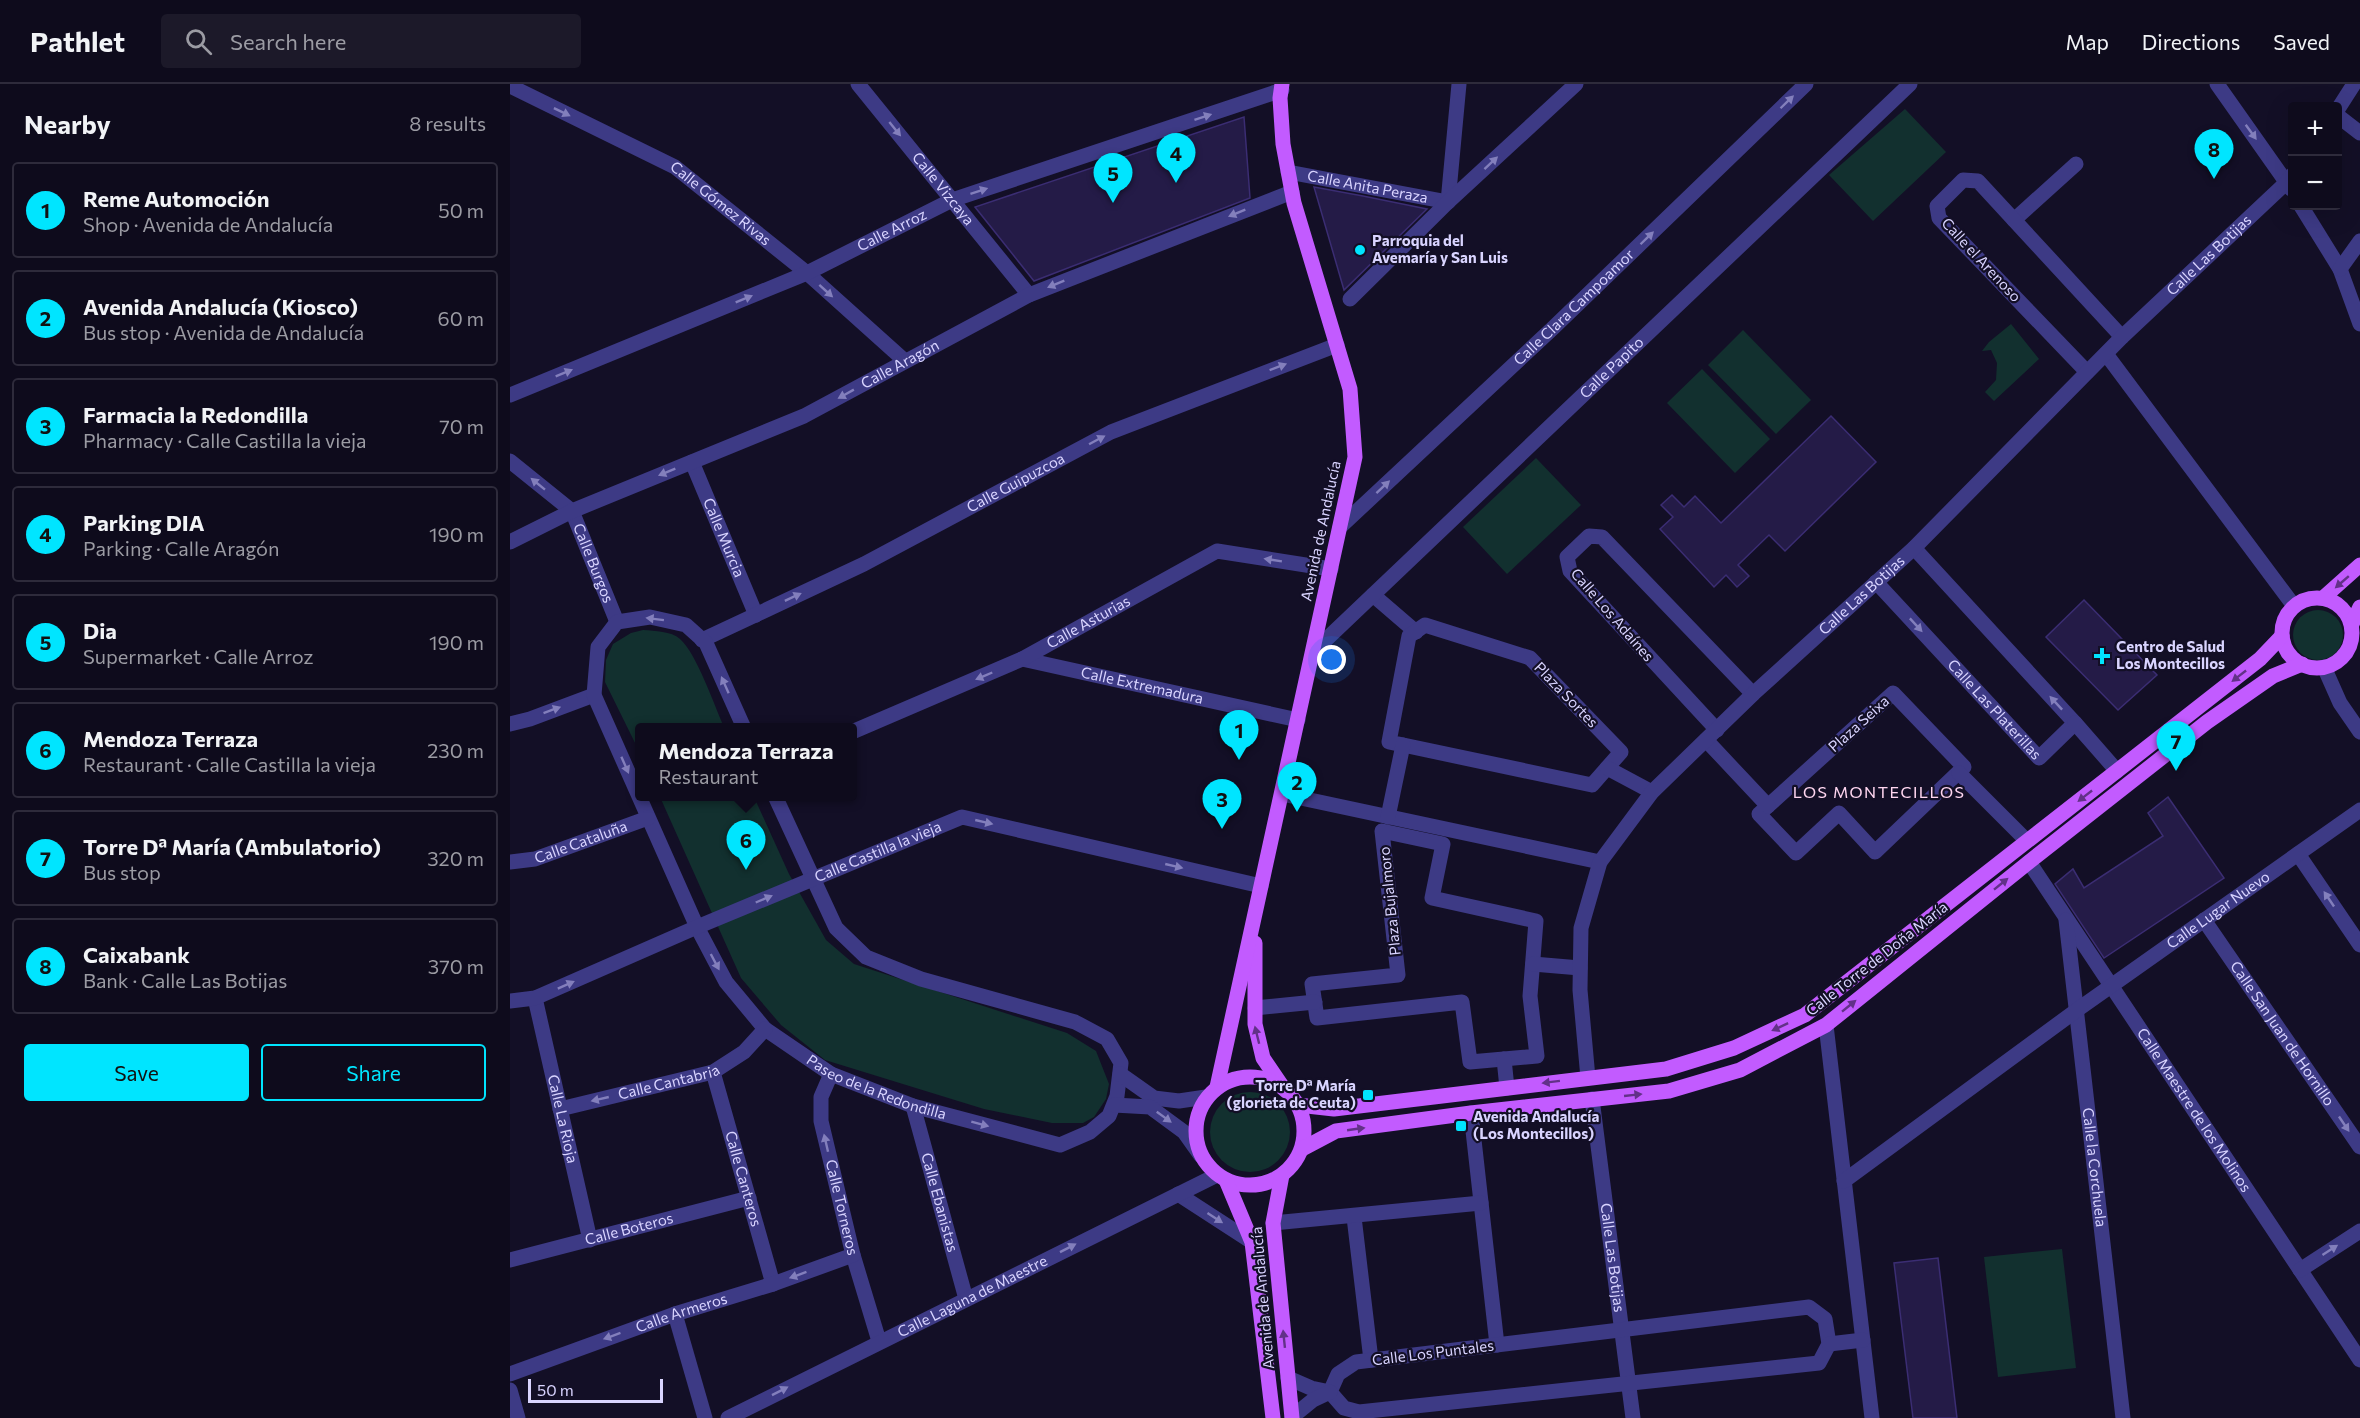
<!DOCTYPE html>
<html lang="en">
<head>
<meta charset="utf-8">
<style>
  body { margin:0; font-family:Commissioner,sans-serif; background:#1c1929; color:#f1f3f6 }
  .controls { position:absolute; right:18px; top:18px; display:grid; overflow:hidden; border-radius:6px; box-shadow:0 6px 24px #0002 }
  .controls button { width:54px; height:54px; display:grid; place-items:center; padding:0; border:0; border-bottom:2px solid #2e2b3b; background:#0e0b1c; color:#f1f3f6; font:30px sans-serif }
  .scale { position:absolute; left:18px; bottom:15px; width:135px; box-sizing:border-box; padding-left:6px; border:3px solid #d9d4ff; border-top:0; font-size:16px; line-height:21px; white-space:nowrap; color:#d9d4ff; -webkit-text-stroke:4px #130f26; paint-order:stroke }
  .you { position:absolute; left:822px; top:576px; width:21px; height:21px; margin:-15px; border:4px solid #fff; border-radius:50%; background:#1a73e8; box-shadow:0 0 0 9px #1a73e833 }
  .badge { display:grid; place-items:center; width:39px; height:39px; border-radius:50%; background:#00e5ff; color:#111; font-size:20px; font-weight:700 }
  .pin { position:absolute; translate:-50% -50px; filter:drop-shadow(0 2px 3px #0008) }
  .pin::after { content:''; position:absolute; top:32px; width:21px; height:18px; background:inherit; clip-path:polygon(0 0,100% 0,50% 100%) }
  .popup { position:absolute; left:125px; top:639px; width:222px; height:78px; box-sizing:border-box; display:grid; place-content:center; border-radius:6px; background:#0e0b1c; filter:drop-shadow(0 2px 4px #0005); font-size:20px; white-space:nowrap; color:#9b9ba3 }
  .popup b { font-size:22px; color:#f1f3f6 }
  .popup::after { content:''; position:absolute; left:50%; top:100%; margin-left:-12px; border:12px solid transparent; border-top-color:#0e0b1c }
  .list { margin:0; padding:0; list-style:none }
  h2 { display:flex; justify-content:space-between; align-items:center; height:78px; margin:0; padding:0 24px; font-size:26px }
  h2 small { font-size:20px; font-weight:400; color:#9b9ba3 }
  .list li { display:grid; grid-template-columns:39px 1fr auto; gap:18px; align-items:center; box-sizing:border-box; height:96px; margin:0 12px 12px; padding:0 12px; border:2px solid #2e2b3b; border-radius:6px }
  .list b { display:block; font-size:22px; white-space:nowrap }
  .list p { margin:0; font-size:20px; white-space:nowrap; color:#9b9ba3 }
  .list em { font-size:20px; font-style:normal; color:#9b9ba3 }
  .actions { display:flex; gap:12px; padding:18px 24px }
  .actions a { flex:1; padding:14px 0; border:2px solid #00e5ff; border-radius:6px; text-align:center; font-size:21px; color:#00e5ff }
  .actions .main { background:#00e5ff; color:#111 }
  .icon { flex:none; width:33px; height:33px; fill:none; stroke:currentColor; stroke-width:2; stroke-linecap:round; stroke-linejoin:round }
  .map { position:relative; flex:none; width:1850px; height:1334px; overflow:hidden }
  header { display:flex; align-items:center; gap:36px; box-sizing:border-box; height:84px; padding:0 30px; background:#0e0b1c; border-bottom:2px solid #2e2b3b }
  header strong { font-size:28px }
  nav { display:flex; gap:33px; margin-inline-start:auto; font-size:21px }
  .search { width:420px; height:54px; background:#1c1929; display:flex; align-items:center; gap:15px; box-sizing:border-box; padding:0 21px; border-radius:6px; color:#9b9ba3; font-size:22px }
  main { display:flex }
  aside { flex:1; background:#0e0b1c }
  .map>svg:first-child { display:block }
  .green { fill:#12302f }
  .building { fill:#241b47; stroke:#3b2d73; stroke-width:1.5 }
  .lines { fill:none; stroke-linecap:round; stroke-linejoin:round }
  .minor { stroke:#3d3a85; stroke-width:15 }
  .major { stroke:#c25bff; stroke-width:15 }
  .oneway { fill:#837fbc }
  .oneway2 { fill:#623188 }
  .poi-dot { fill:#00e5ff; stroke:#130f26; stroke-width:2 }
  .labels { text-anchor:middle; stroke-width:4.5; stroke-linejoin:round; paint-order:stroke }
  .street-label { font-size:15px; fill:#d9d4ff; stroke:#130f26 }
  .poi-label { font-size:15px; font-weight:bold; fill:#d9d4ff; stroke:#130f26; text-anchor:start }
  .neighbourhood-label { font-size:16px; letter-spacing:1.5px; fill:#ffd6f0; stroke:#130f26 }
</style>
</head>
<body>
<header>
<strong>Pathlet</strong>
<div class="search"><svg class="icon" aria-label="search" viewBox="0 0 24 24"><circle cx="10" cy="10" r="6"/><path d="M15 15l6 6"/></svg>Search here</div>
<nav><a>Map</a><a>Directions</a><a>Saved</a></nav>
</header>
<main>
<aside>
<h2>Nearby<small>8 results</small></h2>
<ul class="list">
<li><span class="badge">1</span><div><b>Reme Automoción</b><p>Shop · Avenida de Andalucía</p></div><em>50 m</em></li>
<li><span class="badge">2</span><div><b>Avenida Andalucía (Kiosco)</b><p>Bus stop · Avenida de Andalucía</p></div><em>60 m</em></li>
<li><span class="badge">3</span><div><b>Farmacia la Redondilla</b><p>Pharmacy · Calle Castilla la vieja</p></div><em>70 m</em></li>
<li><span class="badge">4</span><div><b>Parking DIA</b><p>Parking · Calle Aragón</p></div><em>190 m</em></li>
<li><span class="badge">5</span><div><b>Dia</b><p>Supermarket · Calle Arroz</p></div><em>190 m</em></li>
<li><span class="badge">6</span><div><b>Mendoza Terraza</b><p>Restaurant · Calle Castilla la vieja</p></div><em>230 m</em></li>
<li><span class="badge">7</span><div><b>Torre Dª María (Ambulatorio)</b><p>Bus stop</p></div><em>320 m</em></li>
<li><span class="badge">8</span><div><b>Caixabank</b><p>Bank · Calle Las Botijas</p></div><em>370 m</em></li>
</ul>
<div class="actions"><a class="main">Save</a><a>Share</a></div>
</aside>
<div class="map">
<svg width="1850" height="1334" viewBox="0 0 1850 1334">
  <rect width="100%" height="100%" fill="#130f26"/>
  <!-- green -->
  <g class="green">
    <path d="M1395 25 1436 68 1363 137 1319 91Z"/>
    <path d="M1501 240 1529 275 1484 317 1475 308 1486 296 1487 279 1481 266 1472 267 1479 258Z"/>
    <path d="M1233 246 1301 316 1266 350 1198 281Z"/>
    <path d="M1192 285 1260 355 1225 389 1157 319Z"/>
    <path d="M1026 374 1071 421 997 490 953 443Z"/>
    <circle cx="1808" cy="551" r="25"/>
    <path d="M133 546C145 547 161 547 170 555 187 570 204 621 214 643L130 644 129 667 95 598 96 576 103 560 121 549Z"/>
    <path d="M150 713H244L279 790 316 856 344 880 557 949 586 967 599 1000 596 1015 584 1033 573 1039H542L474 1025 315 976 271 941 231 894Z"/>
    <circle cx="740" cy="1048" r="40"/>
    <path d="M1552 1165 1566 1284 1488 1293 1474 1173Z"/>
  </g>
  <!-- building -->
  <g class="building">
    <path d="M734 33 740 114 524 197 465 123Z"/>
    <path d="M804 103 853 112 917 125 834 206Z"/>
    <path d="M1321 332 1366 378 1275 467 1259 451 1228 481 1239 492 1227 503 1216 491 1204 503 1150 445 1163 433 1151 421 1162 411 1174 423 1185 412 1211 439Z"/>
    <path d="M1574 516 1647 591 1608 626 1536 553Z"/>
    <path d="M1658 713 1714 794 1594 874 1545 800 1563 785 1574 804 1653 752 1638 729Z"/>
    <path d="M1428 1174 1447 1334H1403L1384 1179Z"/>
  </g>
  <g class="lines">
    <!-- minor -->
    <g class="minor">
      <path id="s1" d="M348 0 519 211"/>
      <path d="M1707 0 1781 105"/>
      <path id="s2" d="M0 2 165 83 297 189 395 277"/>
      <path d="M1828 25 1844 0"/>
      <path d="M1828 32 1850 49"/>
      <path id="s3" d="M778 88 938 118"/>
      <path d="M938 118 949 0"/>
      <path d="M1791 122 1830 185 1850 240"/>
      <path d="M1504 136 1566 80"/>
      <path d="M1830 185 1850 157"/>
      <path d="M840 215 938 118 1066 0"/>
      <path d="M1596 270 1784 522"/>
      <path d="M1577 288 1429 134 1427 122 1453 96 1468 97 1612 253"/>
      <path id="s4" d="M0 311 297 189 442 116 772 6"/>
      <path id="s5" d="M0 377 62 427 107 538"/>
      <path id="s6" d="M182 378 246 531"/>
      <path id="s7" d="M830 443 1043 244 1296 0"/>
      <path id="s8" d="M0 458 62 427 294 332 519 211 782 108"/>
      <path id="s9" d="M1366 498 1529 674 1565 639 1404 464"/>
      <path d="M863 511 906 548"/>
      <path d="M915 541 1020 574 1111 668 1082 701 879 658 899 552Z"/>
      <path id="s10" d="M192 556 354 480 601 348 827 261"/>
      <path id="s11" d="M804 567 1400 0"/>
      <path id="s12" d="M512 575 788 636"/>
      <path d="M1814 583 1830 619 1850 648"/>
      <path d="M1383 609 1454 683 1365 768 1329 729 1286 769 1249 730Z"/>
      <path d="M1565 639 1607 687"/>
      <path d="M0 640 20 635 84 611"/>
      <path id="s13" d="M234 644 196 559 176 541 140 533 107 538 88 563 84 611 187 843 216 898 255 945 321 990 403 1022 550 1061 580 1048 599 1032 607 1012 611 979 597 955 565 938 411 895 356 873 326 844 265 712"/>
      <path d="M1207 646 1060 487 1057 473 1079 452 1092 453 1243 610"/>
      <path id="s14" d="M342 648 512 575 707 467 821 485"/>
      <path d="M1196 656 1258 722"/>
      <path d="M1097 684 1142 708"/>
      <path d="M1449 689 1517 757"/>
      <path d="M772 710 1090 778"/>
      <path d="M878 733 893 661"/>
      <path d="M872 747 933 760 922 814 1026 837 1020 912 1027 972 960 978 952 918 807 934 802 900 888 891Z"/>
      <path d="M1788 770 1850 861"/>
      <path id="s15" d="M0 778 25 775 138 734"/>
      <path id="s16" d="M1519 778 1850 1276"/>
      <path id="s17" d="M1556 836 1613 1334"/>
      <path id="s18" d="M1694 836 1850 1063"/>
      <path d="M1023 880 1070 884"/>
      <path id="s19" d="M25 914 80 1156"/>
      <path id="s20" d="M0 917 25 914 187 843 452 733 751 802"/>
      <path d="M745 924 805 918"/>
      <path d="M1316 941 1362 1334"/>
      <path d="M994 975 997 1004"/>
      <path id="s21" d="M203 988 263 1200"/>
      <path id="s22" d="M321 990 311 1013V1037L343 1171 369 1257"/>
      <path d="M610 990 644 1014 669 1017 696 1013"/>
      <path id="s23" d="M1078 994 1070 906 1071 844 1090 778 1142 708 1243 610 1404 464 1612 253 1777 98 1782 91"/>
      <path id="s24" d="M1082 1015 1123 1334"/>
      <path d="M604 1021 640 1023 674 1048 691 1072"/>
      <path id="s25" d="M403 1022 456 1215"/>
      <path id="s26" d="M50 1025 203 988 234 968 255 945"/>
      <path d="M961 1029 987 1261"/>
      <path id="s27" d="M1334 1097 1567 926 1850 726"/>
      <path d="M668 1110 742 1158"/>
      <path d="M844 1133 861 1276"/>
      <path d="M763 1139 971 1119"/>
      <path id="s28" d="M0 1176 239 1114"/>
      <path d="M1790 1186 1850 1147"/>
      <path d="M1299 1223 1315 1235 1319 1260 1309 1279 849 1328 834 1324 820 1308 828 1290 846 1278Z"/>
      <path d="M165 1230 195 1334"/>
      <path d="M1319 1260 1353 1256"/>
      <path id="s29" d="M0 1290 165 1230 263 1200 343 1171"/>
      <path d="M778 1294 801 1304 820 1308"/>
      <path d="M0 1306 8 1334"/>
      <path d="M782 1333 803 1316 820 1308"/>
      <path id="s30" d="M218 1334 707 1091"/>
    </g>
    <!-- major -->
    <g class="major">
      <path d="M1813 514 1850 481"/>
      <circle cx="1807" cy="549" r="35"/>
      <path d="M1842 540 1850 523"/>
      <path d="M745 859V940L753 974 772 1002"/>
      <circle cx="740" cy="1047" r="54"/>
      <path d="M707 1003 845 373 840 305 784 119 773 60 770 14 772 0"/>
      <path d="M788 1021 824 1025 1156 985 1224 964 1295 931 1750 575 1772 552"/>
      <path d="M792 1065 826 1047 961 1029 1159 1007 1230 986 1316 941 1519 778 1697 638 1763 592 1792 580"/>
      <path d="M772 1091 763 1139 782 1334"/>
      <path d="M716 1096 742 1158 763 1334"/>
    </g>
  </g>
  <!-- one-way arrows -->
  <defs><path id="oneway-solid" d="M-6-.8H1V-3.2L6.5 0L1 3.2V.8H-6Z" transform="scale(1.5)"/></defs>
  <g class="oneway">
    <use href="#oneway-solid" transform="translate(1277 18) rotate(-44)"/>
    <use href="#oneway-solid" transform="translate(52 28) rotate(26)"/>
    <use href="#oneway-solid" transform="translate(693 33) rotate(-18)"/>
    <use href="#oneway-solid" transform="translate(385 45) rotate(51)"/>
    <use href="#oneway-solid" transform="translate(1741 48) rotate(54)"/>
    <use href="#oneway-solid" transform="translate(981 79) rotate(-43)"/>
    <use href="#oneway-solid" transform="translate(469 107) rotate(-18)"/>
    <use href="#oneway-solid" transform="translate(727 129) rotate(158)"/>
    <use href="#oneway-solid" transform="translate(1137 154) rotate(-44)"/>
    <use href="#oneway-solid" transform="translate(546 200) rotate(158)"/>
    <use href="#oneway-solid" transform="translate(316 207) rotate(42)"/>
    <use href="#oneway-solid" transform="translate(234 215) rotate(-22)"/>
    <use href="#oneway-solid" transform="translate(768 283) rotate(-21)"/>
    <use href="#oneway-solid" transform="translate(54 289) rotate(-22)"/>
    <use href="#oneway-solid" transform="translate(336 310) rotate(151)"/>
    <use href="#oneway-solid" transform="translate(587 356) rotate(-28)"/>
    <use href="#oneway-solid" transform="translate(157 388) rotate(158)"/>
    <use href="#oneway-solid" transform="translate(28 400) rotate(-141)"/>
    <use href="#oneway-solid" transform="translate(873 403) rotate(-43)"/>
    <use href="#oneway-solid" transform="translate(763 476) rotate(-171)"/>
    <use href="#oneway-solid" transform="translate(283 513) rotate(-25)"/>
    <use href="#oneway-solid" transform="translate(145 535) rotate(-173)"/>
    <use href="#oneway-solid" transform="translate(1406 541) rotate(47)"/>
    <use href="#oneway-solid" transform="translate(474 592) rotate(157)"/>
    <use href="#oneway-solid" transform="translate(215 601) rotate(-114)"/>
    <use href="#oneway-solid" transform="translate(1546 619) rotate(-133)"/>
    <use href="#oneway-solid" transform="translate(42 626) rotate(-20)"/>
    <use href="#oneway-solid" transform="translate(115 681) rotate(66)"/>
    <use href="#oneway-solid" transform="translate(474 738) rotate(13)"/>
    <use href="#oneway-solid" transform="translate(664 782) rotate(13)"/>
    <use href="#oneway-solid" transform="translate(254 815) rotate(-23)"/>
    <use href="#oneway-solid" transform="translate(1819 815) rotate(-124)"/>
    <use href="#oneway-solid" transform="translate(205 878) rotate(62)"/>
    <use href="#oneway-solid" transform="translate(56 901) rotate(-24)"/>
    <use href="#oneway-solid" transform="translate(90 1015) rotate(167)"/>
    <use href="#oneway-solid" transform="translate(654 1033) rotate(36)"/>
    <use href="#oneway-solid" transform="translate(470 1040) rotate(15)"/>
    <use href="#oneway-solid" transform="translate(1834 1040) rotate(56)"/>
    <use href="#oneway-solid" transform="translate(316 1059) rotate(-103)"/>
    <use href="#oneway-solid" transform="translate(705 1134) rotate(33)"/>
    <use href="#oneway-solid" transform="translate(558 1164) rotate(-27)"/>
    <use href="#oneway-solid" transform="translate(1820 1166) rotate(-33)"/>
    <use href="#oneway-solid" transform="translate(288 1191) rotate(160)"/>
    <use href="#oneway-solid" transform="translate(102 1252) rotate(160)"/>
    <use href="#oneway-solid" transform="translate(270 1307) rotate(-27)"/>
  </g>
  <g class="oneway2">
    <use href="#oneway-solid" transform="translate(1832 498) rotate(139)"/>
    <use href="#oneway-solid" transform="translate(1729 592) rotate(142)"/>
    <use href="#oneway-solid" transform="translate(1575 712) rotate(142)"/>
    <use href="#oneway-solid" transform="translate(1491 800) rotate(-39)"/>
    <use href="#oneway-solid" transform="translate(1339 922) rotate(-39)"/>
    <use href="#oneway-solid" transform="translate(1270 943) rotate(155)"/>
    <use href="#oneway-solid" transform="translate(747 951) rotate(-104)"/>
    <use href="#oneway-solid" transform="translate(1041 998) rotate(173)"/>
    <use href="#oneway-solid" transform="translate(1123 1011) rotate(-6)"/>
    <use href="#oneway-solid" transform="translate(846 1045) rotate(-8)"/>
    <use href="#oneway-solid" transform="translate(774 1255) rotate(-96)"/>
  </g>
  <!-- markers -->
  <g class="poi-dot">
    <circle cx="850" cy="166" r="6"/>
    <path d="M1589 563h6v6h6v6h-6v6h-6v-6h-6v-6h6z"/>
    <rect x="852" y="1005" width="12" height="12" rx="3"/>
    <rect x="945" y="1036" width="12" height="12" rx="3"/>
  </g>
  <g class="labels">
    <!-- street labels -->
    <g class="street-label">
      <text dy="5" stroke="none"><textPath href="#s3" startOffset="81">Calle Anita Peraza</textPath></text>
      <text dy="5" stroke="none"><textPath href="#s1" startOffset="135">Calle Vizcaya</textPath></text>
      <text dy="5" stroke="none"><textPath href="#s2" startOffset="242">Calle Gómez Rivas</textPath></text>
      <text dy="5" stroke="none"><textPath href="#s4" startOffset="416">Calle Arroz</textPath></text>
      <text dy="5" stroke="none"><textPath href="#s23" startOffset="1080">Calle Las Botijas</textPath></text>
      <text transform="translate(1471 176) rotate(47)" y="5">Calle el Arenoso</text>
      <text dy="5" stroke="none"><textPath href="#s7" startOffset="321">Calle Clara Campoamor</textPath></text>
      <text dy="5" stroke="none"><textPath href="#s8" startOffset="429">Calle Aragón</textPath></text>
      <text dy="5" stroke="none"><textPath href="#s11" startOffset="411">Calle Papito</textPath></text>
      <text dy="5" stroke="none"><textPath href="#s10" startOffset="351">Calle Guipuzcoa</textPath></text>
      <text transform="translate(811 447) rotate(-78)" y="5">Avenida de Andalucía</text>
      <text dy="5" stroke="none"><textPath href="#s6" startOffset="82">Calle Murcia</textPath></text>
      <text dy="5" stroke="none"><textPath href="#s5" startOffset="136">Calle Burgos</textPath></text>
      <text dy="5" stroke="none"><textPath href="#s23" startOffset="594">Calle Las Botijas</textPath></text>
      <text transform="translate(1102 531) rotate(49)" y="5">Calle Los Adaínes</text>
      <text dy="5" stroke="none"><textPath href="#s14" startOffset="261">Calle Asturias</textPath></text>
      <text dy="5" stroke="none"><textPath href="#s12" startOffset="123">Calle Extremadura</textPath></text>
      <text transform="translate(1056 611) rotate(46)" y="5">Plaza Sortes</text>
      <text dy="5" stroke="none"><textPath href="#s9" startOffset="174">Calle Las Platerillas</textPath></text>
      <text transform="translate(1349 640) rotate(-42)" y="5">Plaza Seixa</text>
      <text dy="5" stroke="none"><textPath href="#s15" startOffset="74">Calle Cataluña</textPath></text>
      <text dy="5" stroke="none"><textPath href="#s20" startOffset="398">Calle Castilla la vieja</textPath></text>
      <text transform="translate(880 817) rotate(-96)" y="5">Plaza Bujalmoro</text>
      <text dy="5" stroke="none"><textPath href="#s27" startOffset="462">Calle Lugar Nuevo</textPath></text>
      <text transform="translate(1367 875) rotate(-38)" y="5">Calle Torre de Doña María</text>
      <text dy="5" stroke="none"><textPath href="#s18" startOffset="138">Calle San Juan de Hornillo</textPath></text>
      <text dy="5" stroke="none"><textPath href="#s26" startOffset="112">Calle Cantabria</textPath></text>
      <text dy="5" stroke="none"><textPath href="#s13" startOffset="774">Paseo de la Redondilla</textPath></text>
      <text dy="5" stroke="none"><textPath href="#s16" startOffset="298">Calle Maestre de los Molinos</textPath></text>
      <text dy="5" stroke="none"><textPath href="#s19" startOffset="124">Calle La Rioja</textPath></text>
      <text dy="5" stroke="none"><textPath href="#s17" startOffset="249">Calle la Corchuela</textPath></text>
      <text dy="5" stroke="none"><textPath href="#s21" startOffset="111">Calle Canteros</textPath></text>
      <text dy="5" stroke="none"><textPath href="#s25" startOffset="100">Calle Ebanistas</textPath></text>
      <text dy="5" stroke="none"><textPath href="#s22" startOffset="138">Calle Torneros</textPath></text>
      <text dy="5" stroke="none"><textPath href="#s28" startOffset="123">Calle Boteros</textPath></text>
      <text dy="5" stroke="none"><textPath href="#s24" startOffset="160">Calle Las Botijas</textPath></text>
      <text dy="5" stroke="none"><textPath href="#s30" startOffset="273">Calle Laguna de Maestre</textPath></text>
      <text transform="translate(753 1214) rotate(-95)" y="5">Avenida de Andalucía</text>
      <text dy="5" stroke="none"><textPath href="#s29" startOffset="182">Calle Armeros</textPath></text>
      <text transform="translate(923 1269) rotate(-7)" y="5">Calle Los Puntales</text>
    </g>
    <!-- poi labels -->
    <g class="poi-label">
      <text x="862" y="162">Parroquia del<tspan x="862" dy="17">Avemaría y San Luis</tspan></text>
      <text x="1606" y="568">Centro de Salud<tspan x="1606" dy="17">Los Montecillos</tspan></text>
      <text x="846" y="1007" text-anchor="end">Torre Dª María<tspan x="846" dy="17">(glorieta de Ceuta)</tspan></text>
      <text x="963" y="1038">Avenida Andalucía<tspan x="963" dy="17">(Los Montecillos)</tspan></text>
    </g>
    <!-- neighbourhood labels -->
    <g class="neighbourhood-label">
      <text x="1369" y="714">LOS MONTECILLOS</text>
    </g>
  </g>
</svg>
<div class="controls">
<button>+</button>
<button>−</button>
</div>
<div class="scale">50 m</div>
<div class="you"></div>
<div class="pin badge" style="left:729px;top:676px">1</div>
<div class="pin badge" style="left:787px;top:728px">2</div>
<div class="pin badge" style="left:712px;top:745px">3</div>
<div class="pin badge" style="left:666px;top:99px">4</div>
<div class="pin badge" style="left:603px;top:119px">5</div>
<div class="pin badge" style="left:236px;top:786px">6</div>
<div class="popup"><b>Mendoza Terraza</b>Restaurant</div>
<div class="pin badge" style="left:1666px;top:687px">7</div>
<div class="pin badge" style="left:1704px;top:95px">8</div>
</div>
</main>
</body>
</html>
